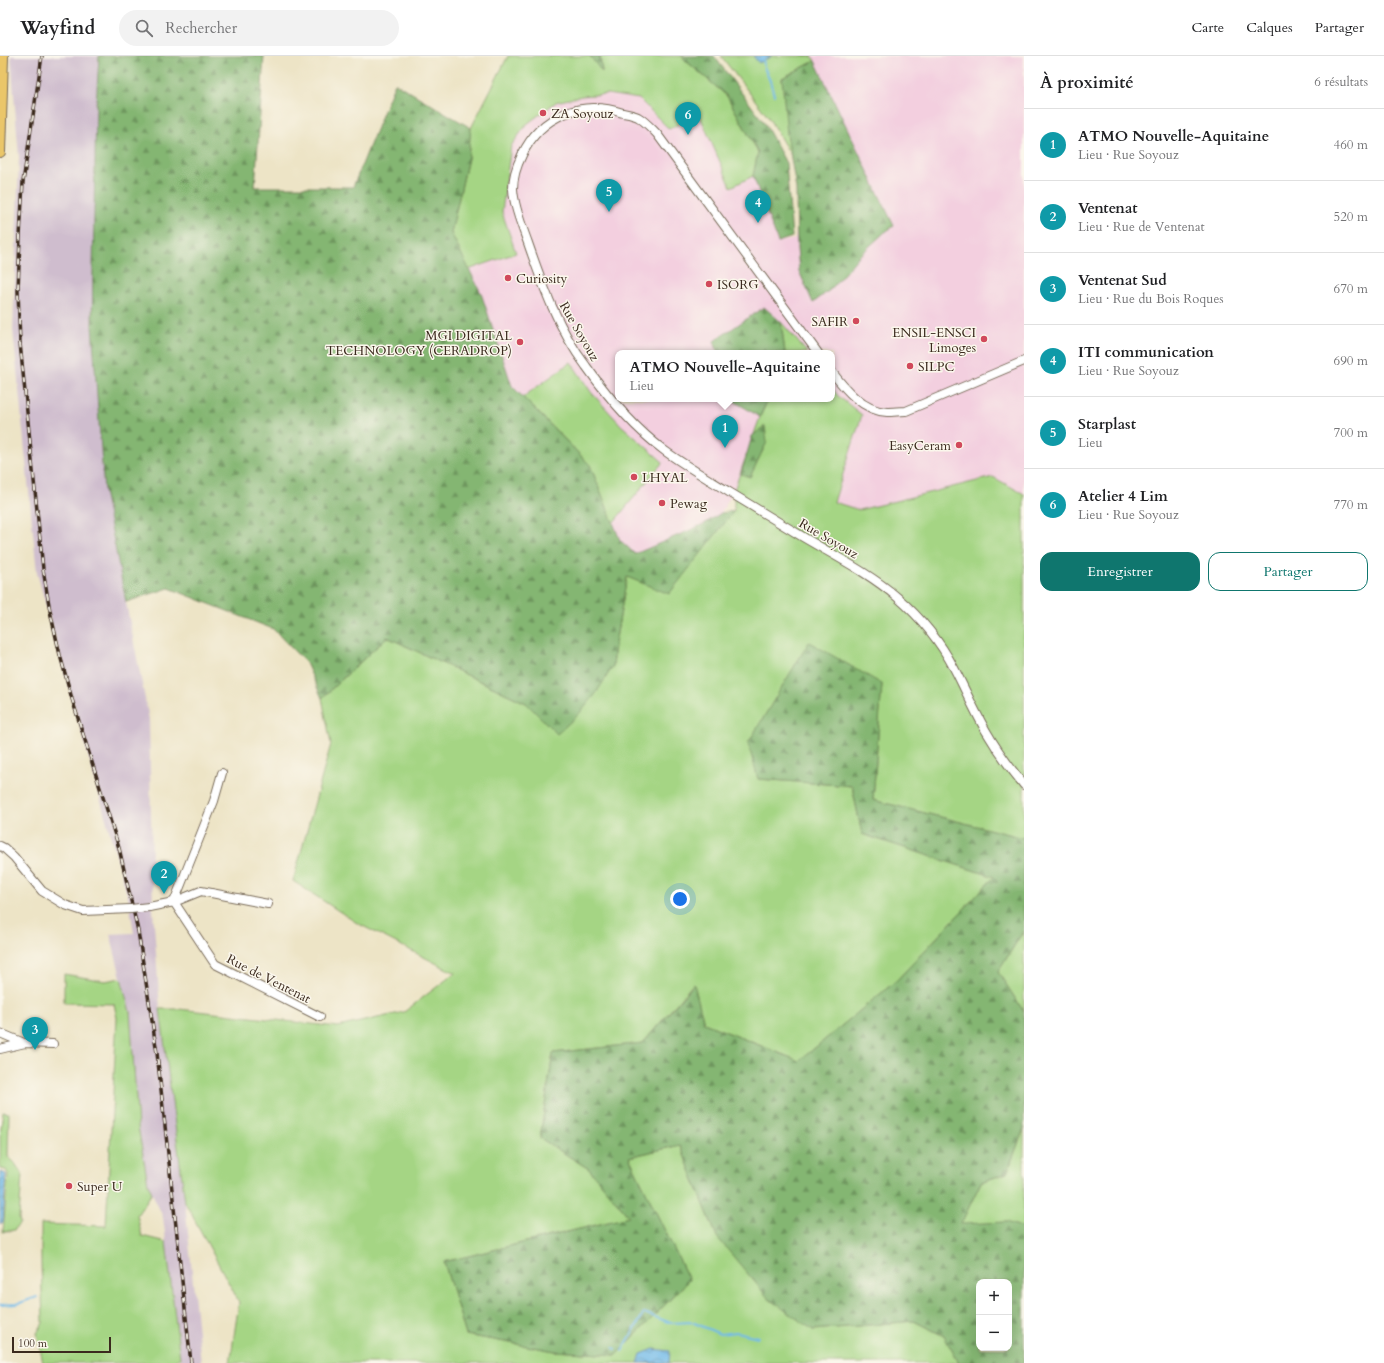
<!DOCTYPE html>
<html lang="fr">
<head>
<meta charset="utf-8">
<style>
  body { margin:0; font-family:Cardo,serif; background:#f2f2f2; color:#202124 }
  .controls { position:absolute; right:12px; bottom:12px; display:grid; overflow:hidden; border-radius:8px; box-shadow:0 4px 16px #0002 }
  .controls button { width:36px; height:36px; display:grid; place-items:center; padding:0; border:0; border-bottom:1px solid #e0e0e0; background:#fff; color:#202124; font:20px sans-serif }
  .scale { position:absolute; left:12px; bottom:10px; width:99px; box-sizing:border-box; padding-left:4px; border:2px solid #3b2a1e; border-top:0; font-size:11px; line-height:14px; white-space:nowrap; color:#3b2a1e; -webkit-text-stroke:3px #fbf7ec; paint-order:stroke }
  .you { position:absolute; left:680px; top:843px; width:14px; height:14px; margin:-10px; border:3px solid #fff; border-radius:50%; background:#1a73e8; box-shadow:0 0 0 6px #1a73e833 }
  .badge { display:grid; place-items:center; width:26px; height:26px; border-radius:50%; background:#0f766e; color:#fff; font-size:13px; font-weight:700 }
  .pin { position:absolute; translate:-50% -33px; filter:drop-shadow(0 1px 2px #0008) }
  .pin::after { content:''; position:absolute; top:21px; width:14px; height:12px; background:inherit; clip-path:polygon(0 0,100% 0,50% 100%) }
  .popup { position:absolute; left:615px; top:294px; width:220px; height:52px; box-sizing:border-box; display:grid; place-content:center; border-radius:8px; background:#fff; filter:drop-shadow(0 1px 3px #0005); font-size:13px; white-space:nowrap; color:#757577 }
  .popup b { font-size:15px; color:#202124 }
  .popup::after { content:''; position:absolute; left:50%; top:100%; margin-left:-8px; border:8px solid transparent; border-top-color:#fff }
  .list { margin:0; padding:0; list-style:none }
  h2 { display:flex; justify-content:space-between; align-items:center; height:52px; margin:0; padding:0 16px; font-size:17px }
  h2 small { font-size:13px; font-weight:400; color:#757577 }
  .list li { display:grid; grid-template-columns:26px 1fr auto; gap:12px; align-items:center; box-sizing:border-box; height:72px; padding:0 16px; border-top:1px solid #e0e0e0 }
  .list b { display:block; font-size:15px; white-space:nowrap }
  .list p { margin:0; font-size:13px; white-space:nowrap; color:#757577 }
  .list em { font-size:13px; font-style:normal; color:#757577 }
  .actions { display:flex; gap:8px; padding:12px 16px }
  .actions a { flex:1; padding:9px 0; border:1px solid #0f766e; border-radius:12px; text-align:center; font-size:14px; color:#0f766e }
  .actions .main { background:#0f766e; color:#fff }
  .icon { flex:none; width:22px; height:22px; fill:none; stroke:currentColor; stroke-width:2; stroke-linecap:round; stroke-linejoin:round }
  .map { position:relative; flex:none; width:1024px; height:1307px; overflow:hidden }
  header { display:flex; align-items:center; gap:24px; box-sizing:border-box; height:56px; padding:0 20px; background:#fff; border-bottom:1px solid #e0e0e0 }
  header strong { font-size:19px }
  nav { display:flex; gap:22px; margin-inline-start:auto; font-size:14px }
  .search { width:280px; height:36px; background:#f2f2f2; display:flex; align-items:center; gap:10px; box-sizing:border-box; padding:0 14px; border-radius:22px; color:#757577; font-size:15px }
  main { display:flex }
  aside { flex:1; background:#fff }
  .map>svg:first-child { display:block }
  .built { fill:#f3cfdf }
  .industrial { fill:#cfbdce }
  .green { fill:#a5d584; stroke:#708051 }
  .forest { fill:url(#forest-firs); stroke:#607048; fill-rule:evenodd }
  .water { fill:url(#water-waves); stroke:#567284 }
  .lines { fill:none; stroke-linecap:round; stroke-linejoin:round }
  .stream { stroke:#70bae9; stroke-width:2 }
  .minor-casing { stroke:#796b59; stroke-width:10 }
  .major-casing { stroke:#796b59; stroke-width:12 }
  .minor { stroke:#fff; stroke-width:8 }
  .major { stroke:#eac669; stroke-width:10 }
  .rail-casing { stroke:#3b2a1e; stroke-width:3.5 }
  .rail { stroke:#fbf7ec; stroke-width:2; stroke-dasharray:6; stroke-linecap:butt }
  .minor-bridge-casing { stroke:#796b59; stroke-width:10; stroke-linecap:butt }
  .minor-bridge { stroke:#fff; stroke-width:8 }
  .poi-dot { fill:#d1495b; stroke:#fbf7ec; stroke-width:1.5 }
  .labels { text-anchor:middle; stroke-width:3; stroke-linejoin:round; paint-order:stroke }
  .poi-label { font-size:13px; fill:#3b2a1e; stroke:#fbf7ec; text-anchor:start }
  .street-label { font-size:13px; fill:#3b2a1e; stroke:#fbf7ec }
</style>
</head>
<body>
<header>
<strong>Wayfind</strong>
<div class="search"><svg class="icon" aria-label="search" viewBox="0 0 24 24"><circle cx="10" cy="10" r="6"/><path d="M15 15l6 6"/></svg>Rechercher</div>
<nav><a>Carte</a><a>Calques</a><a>Partager</a></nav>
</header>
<main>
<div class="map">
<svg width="1024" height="1307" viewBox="0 0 1024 1307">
  <defs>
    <pattern id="forest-firs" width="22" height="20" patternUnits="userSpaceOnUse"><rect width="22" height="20" fill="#84b672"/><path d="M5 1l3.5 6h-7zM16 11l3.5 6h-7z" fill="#6d945d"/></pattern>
    <pattern id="water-waves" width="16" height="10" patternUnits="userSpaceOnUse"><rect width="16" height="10" fill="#70bae9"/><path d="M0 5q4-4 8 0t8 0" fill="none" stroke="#5d97bc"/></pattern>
  </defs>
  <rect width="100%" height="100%" fill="#fbf7ec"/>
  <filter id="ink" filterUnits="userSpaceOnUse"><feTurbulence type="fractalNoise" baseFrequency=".025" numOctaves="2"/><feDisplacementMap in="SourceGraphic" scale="8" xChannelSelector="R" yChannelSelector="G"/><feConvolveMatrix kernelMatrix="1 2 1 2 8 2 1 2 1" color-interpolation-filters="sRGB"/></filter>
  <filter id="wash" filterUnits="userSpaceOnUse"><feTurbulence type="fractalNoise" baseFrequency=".012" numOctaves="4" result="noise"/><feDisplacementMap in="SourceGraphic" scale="16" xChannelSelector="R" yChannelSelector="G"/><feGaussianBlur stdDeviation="0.9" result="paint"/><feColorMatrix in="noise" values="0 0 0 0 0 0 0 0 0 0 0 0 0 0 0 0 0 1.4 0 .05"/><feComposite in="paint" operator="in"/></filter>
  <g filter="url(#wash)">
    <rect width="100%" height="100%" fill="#ede4c6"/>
    <!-- built -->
    <path class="built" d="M812 0H1024V438L993 421 859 454 833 446 862 359 838 340 832 332V297H807L781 267 785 297H618V343H768L760 361 734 434 721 457 704 468 635 498 620 484 590 409 512 330 481 237 468 214 516 197 502 156 511 90 527 68 556 46 582 40 607 38 639 43 669 73 699 58 731 131 753 120 778 186 795 183 808 88 894 170Z"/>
    <!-- industrial -->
    <path class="industrial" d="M11 0H99L96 51 92 269 104 435 149 663 153 854 160 953 185 1146 201 1307H181L163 1161 148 1128 138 1070 130 956 110 878 134 877 129 845 37 517 13 274 19 102Z"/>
    <!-- green -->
    <g class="green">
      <path d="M508 0H590L602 15 600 0H682L685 4 727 40 758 96 753 120 731 131 699 58 669 73 639 43 607 38 582 40 556 46 527 68 511 90 502 156 516 197 468 214 451 177 468 102 471 72Z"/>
      <path d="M721 0H812L815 5 782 22 790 98 768 61Z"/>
      <path d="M781 266 806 295 807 297H785Z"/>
      <path d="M571 306 591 336 621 369 663 406 613 467 590 409 523 341Z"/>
      <path d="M832 332 838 340 862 359 834 446 859 454 993 421 1024 438V782L873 744 882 628 758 723 852 730 862 778 994 821 897 924 799 1005 704 967 693 928 643 987 553 997 540 1082 589 1113 629 1161 444 1206 466 1279 555 1295 616 1299 689 1224 629 1101 680 1089 717 1181 813 1274 914 1265 944 1280 959 1307H230L239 1246 185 1146 160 953H179L338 971 404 956 455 917 357 867 293 825 331 688 322 642 387 581 526 647 557 678 613 610 615 588 627 520 734 455V434L760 361 768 343H832Z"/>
      <path d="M1024 874V956L998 916Z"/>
      <path d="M64 918 105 925 121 922 130 956 138 1070 148 1128 152 1137 137 1159 142 1180 166 1186 180 1302 171 1307H43L37 1277 43 1267 41 1207V1168L106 1170 117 962 114 948 64 947Z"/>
      <path d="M3 1056 9 1057 8 1101 14 1106 22 1118 19 1162 20 1167 14 1174 3 1176 8 1118 6 1114 0 1113V1080Z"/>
      <path d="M1024 1072V1172L1006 1166 960 1169 981 1126 1007 1117Z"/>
    </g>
    <!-- forest -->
    <g class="forest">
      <path d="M99 0H264L255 131H353L395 27 471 72 468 102 451 177 481 237 512 330 590 409 620 484 635 498 704 468 721 457 734 455 669 538 627 521 615 588 613 610 595 639 579 658 557 678 526 647 387 581 322 642 306 607 273 573 169 532 126 546 104 435 92 269 96 51Z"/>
      <path d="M590 0H600L602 16Z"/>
      <path d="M682 0H714L765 68 786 107 792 181 778 186 753 120 758 96 727 40 685 4Z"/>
      <path d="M815 5 894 170 885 176 859 200 831 233 813 247 799 215 797 193 796 133 787 78 782 22Z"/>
      <path d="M764 251 781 266 785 297H718L714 285Z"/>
      <path d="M733 343H768L760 361 734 345Z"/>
      <path d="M765 370 767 386 750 421 741 418 752 380Z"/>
      <path d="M809 586 882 628 873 744 1024 782V874L998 916 1024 956V1072L1007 1117 981 1126 961 1168 1006 1166 1024 1172V1307H959L944 1280 914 1265 813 1274 769 1243 717 1181 680 1089 629 1101 689 1224 616 1299 555 1295 466 1279 444 1206 629 1161 589 1113 540 1082 553 997 643 987 694 928 704 967 799 1005 897 924 994 821 862 778 852 730 758 723 748 687ZM979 1226H1009V1292H979Z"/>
    </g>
    <!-- water -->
    <g class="water">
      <path d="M753 0H772L759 7Z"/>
      <path d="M0 1116 6 1118 3 1166 0 1168Z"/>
      <path d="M654 1293 670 1295 669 1307H638L641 1298Z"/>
    </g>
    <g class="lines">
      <!-- stream -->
      <g class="stream">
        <path d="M763 0 764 11 770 25 774 39"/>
        <path d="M0 1249 17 1248 37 1241"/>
        <path d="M614 1292 616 1293"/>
        <path d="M622 1295 644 1257 671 1267 692 1266 720 1278 736 1276 758 1281"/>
      </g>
    </g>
  </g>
  <g filter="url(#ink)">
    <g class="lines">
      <defs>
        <g id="minor">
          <path d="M818 297 657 78C651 72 645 65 638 61 634 59 628 58 623 57 582 43 541 59 522 99 517 109 513 122 513 133 514 151 522 170 528 187 543 230 558 273 586 310 608 341 634 372 665 395 686 410 708 423 729 436 754 451 778 466 803 481 835 500 869 517 897 541 920 561 940 585 954 612 965 633 974 654 986 675 997 694 1010 712 1024 729"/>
          <path d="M832 316C845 333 863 355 887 356 893 356 900 355 906 355L1024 305"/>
          <path d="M0 790 4 792 14 801 42 835 65 849 83 855 131 853"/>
          <path d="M174 846 214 745 222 717"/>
          <path d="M174 846 201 835 268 848"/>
          <path d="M149 851 174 846 215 908 320 961"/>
          <path d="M0 977 24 987"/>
          <path d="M0 993 25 987 53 988"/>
        </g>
        <path id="major" d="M0 96 3 0"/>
      </defs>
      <!-- minor casing -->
      <use href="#minor" class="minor-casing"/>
      <!-- major casing -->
      <use href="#major" class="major-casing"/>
      <!-- minor -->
      <use href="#minor" class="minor"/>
      <!-- major -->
      <use href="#major" class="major"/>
      <defs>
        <path id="rail" d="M42 0 23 126 20 181 18 235 20 287 43 513 50 555 60 599 72 643 119 792 138 875 157 997 191 1307"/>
      </defs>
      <!-- rail casing -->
      <use href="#rail" class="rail-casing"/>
      <!-- rail -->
      <use href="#rail" class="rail"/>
      <defs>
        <path id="minor-bridge" d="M131 853 149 851"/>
      </defs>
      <!-- minor-bridge casing -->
      <use href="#minor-bridge" class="minor-bridge-casing"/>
      <!-- minor-bridge -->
      <use href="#minor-bridge" class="minor-bridge"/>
    </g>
  </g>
  <!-- markers -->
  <g class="poi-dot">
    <circle cx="543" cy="57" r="4"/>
    <circle cx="508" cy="222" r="4"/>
    <circle cx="709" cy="228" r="4"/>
    <circle cx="856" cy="265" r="4"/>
    <circle cx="984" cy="283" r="4"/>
    <circle cx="520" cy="286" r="4"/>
    <circle cx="910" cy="310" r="4"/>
    <circle cx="959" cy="389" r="4"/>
    <circle cx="634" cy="421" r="4"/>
    <circle cx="662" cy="447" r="4"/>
    <circle cx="69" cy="1130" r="4"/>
  </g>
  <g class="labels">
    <!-- poi labels -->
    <g class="poi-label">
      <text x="551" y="62">ZA Soyouz</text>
      <text x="516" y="227">Curiosity</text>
      <text x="717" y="233">ISORG</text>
      <text x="848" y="270" text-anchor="end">SAFIR</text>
      <text x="976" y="281" text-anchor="end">ENSIL-ENSCI<tspan x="976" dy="15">Limoges</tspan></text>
      <text x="512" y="284" text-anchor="end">MGI DIGITAL<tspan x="512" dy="15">TECHNOLOGY (CERADROP)</tspan></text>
      <text x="918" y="315">SILPC</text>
      <text x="951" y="394" text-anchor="end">EasyCeram</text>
      <text x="642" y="426">LHYAL</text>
      <text x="670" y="452">Pewag</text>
      <text x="77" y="1135">Super U</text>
    </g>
    <!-- street labels -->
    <g class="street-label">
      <text transform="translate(580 275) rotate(60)" y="5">Rue Soyouz</text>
      <text transform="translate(829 482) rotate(30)" y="5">Rue Soyouz</text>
      <text transform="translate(269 922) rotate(27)" y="5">Rue de Ventenat</text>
    </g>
  </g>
</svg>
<div class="controls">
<button>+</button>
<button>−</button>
</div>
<div class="scale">100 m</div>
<div class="you"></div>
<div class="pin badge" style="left:725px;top:392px;background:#0f9aa8">1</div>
<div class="popup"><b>ATMO Nouvelle-Aquitaine</b>Lieu</div>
<div class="pin badge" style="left:164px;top:838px;background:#0f9aa8">2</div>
<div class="pin badge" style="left:35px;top:994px;background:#0f9aa8">3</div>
<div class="pin badge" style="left:758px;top:167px;background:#0f9aa8">4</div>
<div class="pin badge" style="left:609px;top:156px;background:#0f9aa8">5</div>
<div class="pin badge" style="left:688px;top:79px;background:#0f9aa8">6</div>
</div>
<aside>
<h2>À proximité<small>6 résultats</small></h2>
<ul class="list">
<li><span class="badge" style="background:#0f9aa8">1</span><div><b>ATMO Nouvelle-Aquitaine</b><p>Lieu · Rue Soyouz</p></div><em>460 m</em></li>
<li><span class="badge" style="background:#0f9aa8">2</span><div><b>Ventenat</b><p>Lieu · Rue de Ventenat</p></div><em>520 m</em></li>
<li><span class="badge" style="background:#0f9aa8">3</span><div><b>Ventenat Sud</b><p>Lieu · Rue du Bois Roques</p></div><em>670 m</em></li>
<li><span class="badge" style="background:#0f9aa8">4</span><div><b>ITI communication</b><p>Lieu · Rue Soyouz</p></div><em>690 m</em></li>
<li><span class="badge" style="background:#0f9aa8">5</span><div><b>Starplast</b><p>Lieu</p></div><em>700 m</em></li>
<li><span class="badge" style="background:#0f9aa8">6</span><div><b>Atelier 4 Lim</b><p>Lieu · Rue Soyouz</p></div><em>770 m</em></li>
</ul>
<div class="actions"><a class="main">Enregistrer</a><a>Partager</a></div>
</aside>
</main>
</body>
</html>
